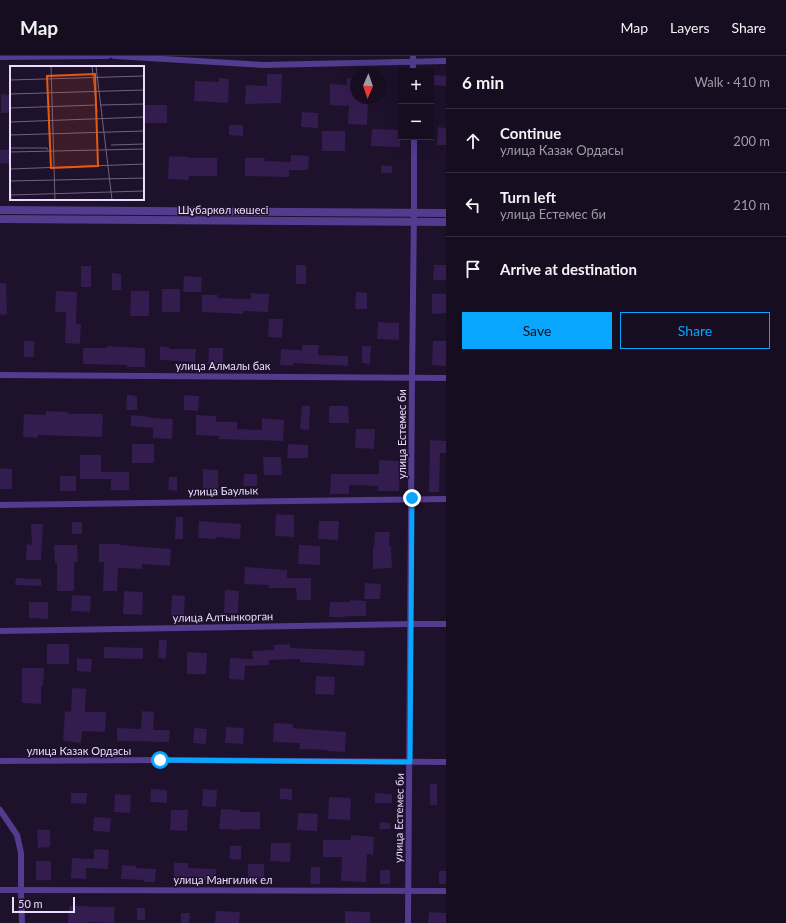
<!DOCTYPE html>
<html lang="en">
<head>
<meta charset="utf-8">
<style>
  body { margin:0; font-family:Lato,sans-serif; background:#231b2e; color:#f1f3f6 }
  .controls { position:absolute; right:12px; top:12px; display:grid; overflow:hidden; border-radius:0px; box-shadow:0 4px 16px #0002 }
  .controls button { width:36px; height:36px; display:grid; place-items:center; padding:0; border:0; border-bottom:1px solid #352d3f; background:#160d21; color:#f1f3f6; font:20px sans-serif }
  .compass { position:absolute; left:350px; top:12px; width:36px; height:36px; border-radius:50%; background:#160d21; box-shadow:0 4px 16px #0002; rotate:182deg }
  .scale { position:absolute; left:12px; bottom:10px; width:63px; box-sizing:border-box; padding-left:4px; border:2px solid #e9dcff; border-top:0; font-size:11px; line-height:14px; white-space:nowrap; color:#e9dcff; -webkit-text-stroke:3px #1d112c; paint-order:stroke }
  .stop { position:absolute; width:12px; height:12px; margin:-9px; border:3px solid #08a6ff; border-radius:50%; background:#fff }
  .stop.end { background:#08a6ff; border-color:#fff; box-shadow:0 1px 4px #0008 }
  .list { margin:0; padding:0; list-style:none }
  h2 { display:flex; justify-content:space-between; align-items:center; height:52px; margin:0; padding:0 16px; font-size:17px }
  h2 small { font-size:13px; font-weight:400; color:#9e9ca5 }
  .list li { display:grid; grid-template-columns:26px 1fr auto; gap:12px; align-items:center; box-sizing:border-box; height:64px; padding:0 16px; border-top:1px solid #352d3f }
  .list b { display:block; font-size:15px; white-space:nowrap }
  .list p { margin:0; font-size:13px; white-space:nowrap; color:#9e9ca5 }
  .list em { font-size:13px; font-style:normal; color:#9e9ca5 }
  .actions { display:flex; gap:8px; padding:12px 16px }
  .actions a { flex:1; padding:9px 0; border:1px solid #08a6ff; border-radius:0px; text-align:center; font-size:14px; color:#08a6ff }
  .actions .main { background:#08a6ff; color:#111 }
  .icon { flex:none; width:22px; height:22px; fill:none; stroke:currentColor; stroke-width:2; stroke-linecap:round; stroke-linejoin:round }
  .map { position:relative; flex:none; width:446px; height:867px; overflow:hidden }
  header { display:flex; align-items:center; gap:24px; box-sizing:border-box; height:56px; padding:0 20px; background:#160d21; border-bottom:1px solid #352d3f }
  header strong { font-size:19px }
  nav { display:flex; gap:22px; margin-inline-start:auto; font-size:14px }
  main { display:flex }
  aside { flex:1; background:#160d21 }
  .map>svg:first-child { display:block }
  .building { fill:#331c4e }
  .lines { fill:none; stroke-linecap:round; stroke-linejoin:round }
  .minor { stroke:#533b8d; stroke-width:6 }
  .tertiary { stroke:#533b8d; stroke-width:8 }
  .route { stroke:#08a6ff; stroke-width:5 }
  .labels { text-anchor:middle; stroke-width:3; stroke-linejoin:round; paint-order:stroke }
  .street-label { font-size:11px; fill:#e9dcff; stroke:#1d112c }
  .inset-road { fill:none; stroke:#6f6280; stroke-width:1 }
  .view { fill:#e8590c; fill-opacity:0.15; stroke:#e8590c; stroke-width:2 }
  .inset-edge { fill:none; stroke:#e9dcff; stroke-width:2 }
</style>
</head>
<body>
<header>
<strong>Map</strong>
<nav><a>Map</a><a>Layers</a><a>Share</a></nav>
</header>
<main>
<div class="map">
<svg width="446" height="867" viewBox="0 0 446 867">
  <rect width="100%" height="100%" fill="#1d112c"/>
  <!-- building -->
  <g class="building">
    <path d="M267 18H282L281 47 245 48 246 29 267 30Z"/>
    <path d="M433 19 446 20V30L433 29Z"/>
    <path d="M219 22 229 23 228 47 194 45 195 25 219 26Z"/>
    <path d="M347 22H356V42H368L367 69 348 68 349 50 330 49V28L347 29Z"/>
    <path d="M1 38 11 39V57H1Z"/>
    <rect x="144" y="49" width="23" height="18"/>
    <path d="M302 56 318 57V72L301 71Z"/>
    <path d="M229 69H243V80L229 79Z"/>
    <path d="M438 71 446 72V89H437Z"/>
    <path d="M372 73 400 74V91L371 90Z"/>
    <rect x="322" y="75" width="23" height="20"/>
    <path d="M0 94H11V108L0 107Z"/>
    <path d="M291 99 309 100 308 114H289V121L245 120V102H265L264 105 291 106Z"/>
    <path d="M169 100 189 101V102H217V120H189L188 124 168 123Z"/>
    <path d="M381 109 392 110V117H381Z"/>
    <rect x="296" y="209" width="10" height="19"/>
    <path d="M434 209H446V224H433Z"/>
    <rect x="81" y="210" width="10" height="21"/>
    <path d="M112 217 121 218V234H112Z"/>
    <path d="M184 220 202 221 201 236H183Z"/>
    <path d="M0 227H6L7 258 0 259Z"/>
    <rect x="162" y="233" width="18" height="23"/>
    <path d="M56 235 77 236 76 268H81L80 288 65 287 66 256H55Z"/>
    <path d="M131 235H149V260H130Z"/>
    <path d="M356 236 367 237V253H355Z"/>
    <path d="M251 237 269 238 268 256 243 255V258L202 256V239H218L217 242 251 243Z"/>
    <path d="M432 238H446V257L432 258Z"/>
    <path d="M269 263H283L282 282 268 281Z"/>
    <path d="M378 266 399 267V284L377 283Z"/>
    <rect x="24" y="285" width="10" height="16"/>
    <path d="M433 285H446V310L432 309Z"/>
    <path d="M302 289H319L318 299 348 300V310L293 307V310L280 309 281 293 302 294Z"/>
    <path d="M107 290 145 292V311H127V309L83 308V292H107Z"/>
    <path d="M160 290 169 291V293H196L195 306 160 304Z"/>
    <path d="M362 290H371L370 308 362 307Z"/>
    <path d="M209 292H223V309L208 308Z"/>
    <path d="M127 339 137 340V354H126Z"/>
    <path d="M184 339 199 340 198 355 184 354Z"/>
    <path d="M302 350H310L309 374 300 373Z"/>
    <path d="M329 350H348L349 367H329Z"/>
    <path d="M46 355 68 356V358H103L102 381 38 379V382L23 381 24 358 46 359Z"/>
    <path d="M131 359 150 361V362L173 363 172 383 153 382V372L131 370Z"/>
    <path d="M196 359 216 360V366H237V373L262 374V362L284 364 283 385 219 383V380L196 379Z"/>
    <path d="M356 373H375L374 393 355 392Z"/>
    <path d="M430 384 446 385V397H440L439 436H429Z"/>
    <rect x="132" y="388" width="22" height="19"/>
    <path d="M288 388 308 389V402H287Z"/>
    <path d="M80 399H101V416H129V434H111V423H80Z"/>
    <path d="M263 401H281L282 419H264Z"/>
    <path d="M379 404 400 405 399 435H378V430L349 429V438H330L331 418H379Z"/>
    <path d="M0 412 12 413V433H0Z"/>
    <path d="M203 413 218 414V433H203Z"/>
    <path d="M244 418H257V430H243Z"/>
    <rect x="60" y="420" width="16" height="15"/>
    <path d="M169 421H177V435L168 434Z"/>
    <path d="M276 458 294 459V481L275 480Z"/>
    <path d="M176 461H183V483H175Z"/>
    <path d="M199 465 241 468 240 483 216 481V483L198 482Z"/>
    <path d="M319 465H339L338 484 318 483Z"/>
    <rect x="72" y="466" width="10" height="12"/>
    <path d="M31 468H43L41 504H26L27 488 32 489Z"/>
    <path d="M375 476H390L389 490H391L392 512 373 513V491H374Z"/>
    <path d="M99 488H120V489L171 493 170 510 142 508V513L118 512 117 535H103L104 506H99Z"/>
    <path d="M54 489H77L78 506H74V535H57V507H55Z"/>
    <path d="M299 489 320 490V509L298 508Z"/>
    <path d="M245 511 287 514V522H311V544H297L296 532H268L269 529 244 528Z"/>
    <path d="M16 522 41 523V530L15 529Z"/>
    <path d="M365 527 381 528 380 543H364Z"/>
    <path d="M225 534 239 535 238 557H224Z"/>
    <path d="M124 535 143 536 142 559 123 558Z"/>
    <path d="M72 539 91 540 90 556 71 555Z"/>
    <path d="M172 539 185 540 184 559H171Z"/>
    <path d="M350 544 366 545V560H346L345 561H329L330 546H350Z"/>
    <path d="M29 546H48V563L29 562Z"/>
    <path d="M159 584H167L166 603 158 602Z"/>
    <rect x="47" y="588" width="22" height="20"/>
    <path d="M290 588V592L365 595 364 610 300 606V603L269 604V609L245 610 244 624 229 623 230 602 253 603 252 595 274 594V589Z"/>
    <path d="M104 591 143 592V603L104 602Z"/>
    <path d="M187 596 207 597 206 618H187Z"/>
    <path d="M77 602 92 603 91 616 77 615Z"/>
    <path d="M22 612H44L43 630H41V648L22 647Z"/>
    <path d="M316 620 335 621 334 639 315 638Z"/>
    <path d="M72 632 86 633 85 656H106L105 676 82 675 81 687 63 685 65 655 71 656Z"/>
    <path d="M142 655 154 656 153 674H170L169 686 117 685V672L141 673Z"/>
    <path d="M274 667 293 668V672L346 676 345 696 327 695V694L299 693 300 687 273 686Z"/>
    <path d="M226 671 244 672 243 688 225 687Z"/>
    <path d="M194 672 207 673 206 688 193 687Z"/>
    <rect x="430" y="728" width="7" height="21"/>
    <path d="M280 732 292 733V744L280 743Z"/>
    <path d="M151 733 167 734V747L150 746Z"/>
    <path d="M203 733 217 734 216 751 202 750Z"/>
    <path d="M71 737H87L86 748 71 747Z"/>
    <path d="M375 737 392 738V747H375Z"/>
    <path d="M115 738 131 739 130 757 114 756Z"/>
    <path d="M329 741 351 742 350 764 328 763Z"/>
    <path d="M221 753 240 754V756H260V773H239V774L219 773Z"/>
    <path d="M171 754H188L187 775 170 774Z"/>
    <path d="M298 757 318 758 317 775 297 774Z"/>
    <path d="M94 761 111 762 110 776 93 775Z"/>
    <path d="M380 766 390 767V773H379Z"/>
    <path d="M37 774H50V791L38 792Z"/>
    <path d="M351 779 374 781 373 799 367 798 366 826 341 825 342 801H323V784H351Z"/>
    <path d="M271 787H291L290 806 270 805Z"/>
    <path d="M230 790H241V804L230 803Z"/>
    <path d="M94 793 109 794 108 813 86 812V823L71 822 72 802 94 803Z"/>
    <rect x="36" y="805" width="15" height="19"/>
    <path d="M174 807H188V812L216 813V825L189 824V826H174Z"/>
    <path d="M248 808H264V824L248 823Z"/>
    <path d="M122 809 136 810V812L156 813 155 826H144V824L121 823Z"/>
    <path d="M311 811H320V828H310Z"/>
    <rect x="380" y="814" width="10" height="14"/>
    <rect x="439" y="815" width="7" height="13"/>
    <path d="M69 850 115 851 114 867 88 866V867H68Z"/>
    <rect x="137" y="852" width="8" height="12"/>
    <path d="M216 855 240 856 239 867H215Z"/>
    <path d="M345 855 370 856V867H345Z"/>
    <path d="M429 856 446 857V867H428Z"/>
    <path d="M181 857H190L189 867H181Z"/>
  </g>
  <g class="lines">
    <!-- minor -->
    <g class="minor">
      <path d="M114 0 263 9 446 5"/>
      <path d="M413 0V15"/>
      <path d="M0 1 108 0"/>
      <path d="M0 319 446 322"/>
      <path d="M0 449 446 443"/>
      <path d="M0 575 411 568H446"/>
      <path d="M0 705 160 704 446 706"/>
      <path d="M0 754 17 779 21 797V834L22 867"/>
      <path d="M0 834 446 835"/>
      <path d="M408 867 412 322 414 156V81"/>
    </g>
    <!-- tertiary -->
    <g class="tertiary">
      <path d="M0 154 446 157"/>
      <path d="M0 163 446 166"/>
    </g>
  </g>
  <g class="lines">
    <!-- route -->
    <path class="route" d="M160 704 410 706 412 442"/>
  </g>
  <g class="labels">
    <!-- street labels -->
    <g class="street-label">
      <text x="223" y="158">Шұбаркөл көшесі</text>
      <text x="223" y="314">улица Алмалы бак</text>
      <text transform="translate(402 378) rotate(-90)" y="4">улица Естемес би</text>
      <text transform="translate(223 435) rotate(-1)" y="4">улица Баулык</text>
      <text transform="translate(223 561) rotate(-1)" y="4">улица Алтынкорган</text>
      <text x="79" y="699">улица Казак Ордасы</text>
      <text transform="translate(399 762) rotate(-89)" y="4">улица Естемес би</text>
      <text x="223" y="828">улица Мангилик ел</text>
    </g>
  </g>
  <!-- overview -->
  <g transform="translate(10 10)">
    <rect width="134" height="134" fill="#1d112c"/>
    <path class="inset-road" d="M41 0 45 134M82 0 87 46M86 0 102 134M0 14 134 10M0 28 134 24M91 39 134 38M0 42 86 39M0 56 134 51M0 69 134 65M101 79 134 78M0 82H37L38 84M0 86 134 83M0 102 1 134M0 103 134 98M0 115 134 112M0 129 134 125"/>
    <path class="view" d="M85 8 88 100 41 102 37 10Z"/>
    <rect width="134" height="134" class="inset-edge"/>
  </g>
</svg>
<div class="controls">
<button>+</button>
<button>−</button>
</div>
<svg class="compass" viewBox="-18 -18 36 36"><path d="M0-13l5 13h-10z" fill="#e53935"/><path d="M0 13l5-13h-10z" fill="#9e9ca5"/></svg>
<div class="scale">50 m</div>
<div class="stop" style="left:160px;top:704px"></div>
<div class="stop end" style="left:412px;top:442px"></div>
</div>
<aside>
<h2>6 min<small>Walk · 410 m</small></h2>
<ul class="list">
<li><svg class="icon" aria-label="ahead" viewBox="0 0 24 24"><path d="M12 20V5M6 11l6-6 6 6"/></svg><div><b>Continue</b><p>улица Казак Ордасы</p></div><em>200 m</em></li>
<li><svg class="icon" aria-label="left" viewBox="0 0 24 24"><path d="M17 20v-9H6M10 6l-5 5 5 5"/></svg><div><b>Turn left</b><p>улица Естемес би</p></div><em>210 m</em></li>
<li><svg class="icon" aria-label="arrive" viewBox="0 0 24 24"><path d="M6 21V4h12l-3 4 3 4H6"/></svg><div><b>Arrive at destination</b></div></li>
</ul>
<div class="actions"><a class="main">Save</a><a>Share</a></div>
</aside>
</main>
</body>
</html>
